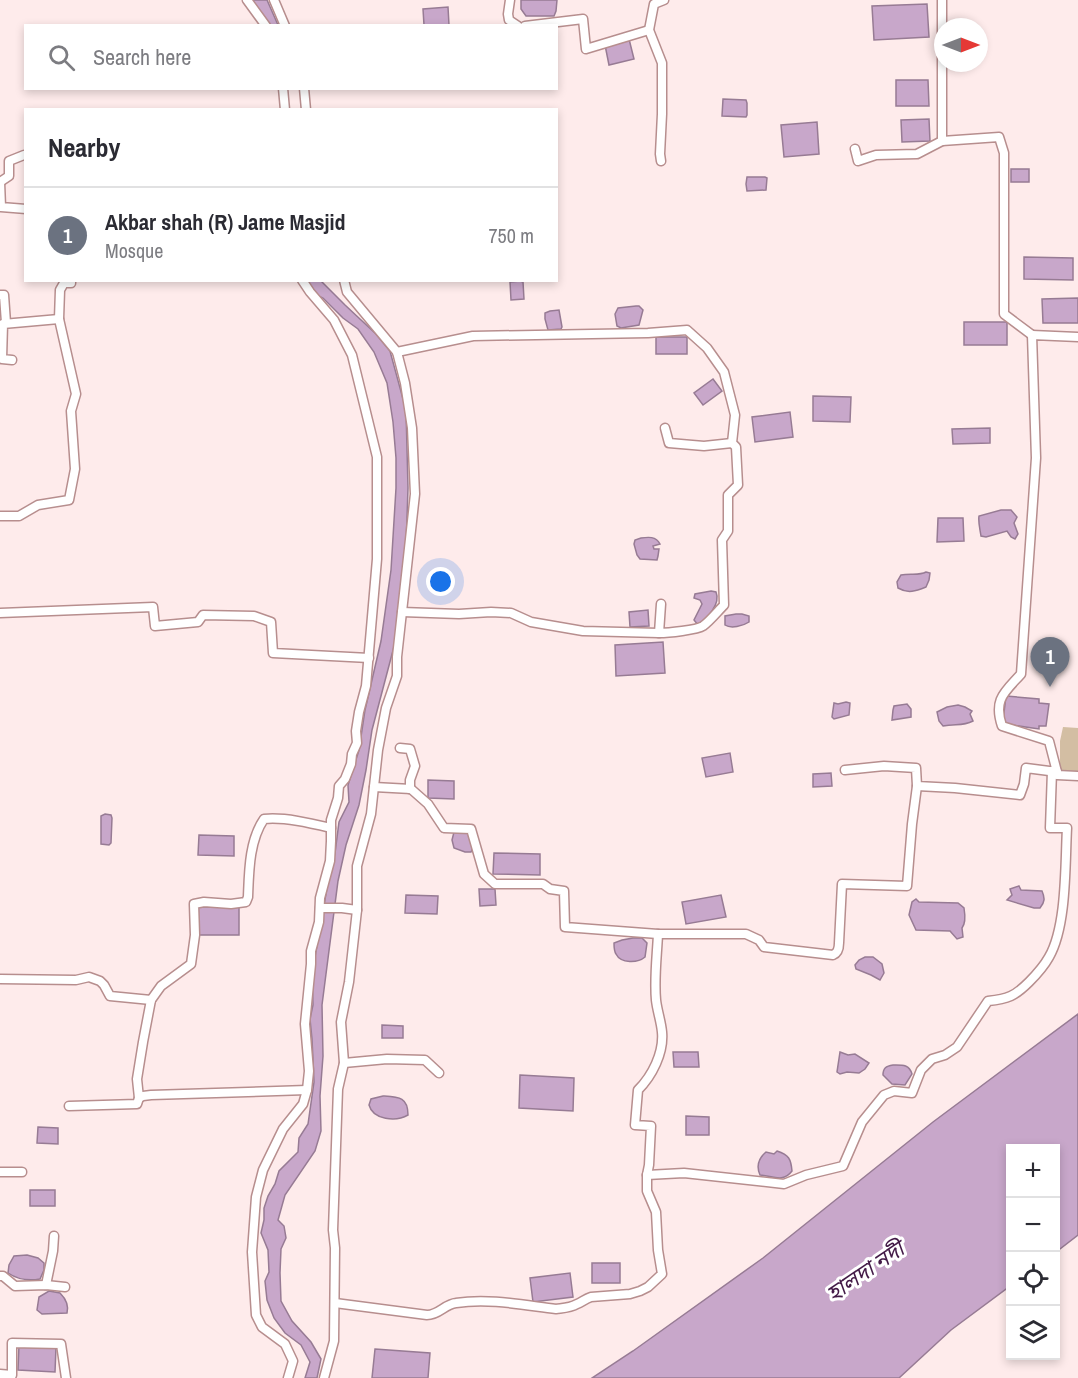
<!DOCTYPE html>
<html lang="en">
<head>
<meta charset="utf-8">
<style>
  body { margin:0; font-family:"Archivo Narrow","Noto Sans Bengali",sans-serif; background:#f2f2f3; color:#2b2b33 }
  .controls { position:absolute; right:18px; bottom:18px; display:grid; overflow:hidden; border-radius:0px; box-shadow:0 3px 9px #0003 }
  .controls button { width:54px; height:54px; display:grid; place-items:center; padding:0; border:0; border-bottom:2px solid #e1e1e2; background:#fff; color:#2b2b33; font:30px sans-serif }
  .compass { position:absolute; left:934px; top:18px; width:54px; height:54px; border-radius:50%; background:#fff; box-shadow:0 3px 9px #0003; rotate:90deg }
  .you { position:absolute; left:441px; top:582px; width:21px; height:21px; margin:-15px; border:4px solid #fff; border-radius:50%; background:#1a73e8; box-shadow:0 0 0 9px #1a73e833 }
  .badge { display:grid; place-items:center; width:39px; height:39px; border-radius:50%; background:#1e7649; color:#fff; font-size:20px; font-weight:700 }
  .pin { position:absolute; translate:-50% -50px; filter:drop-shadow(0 2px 3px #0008) }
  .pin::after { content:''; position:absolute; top:32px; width:21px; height:18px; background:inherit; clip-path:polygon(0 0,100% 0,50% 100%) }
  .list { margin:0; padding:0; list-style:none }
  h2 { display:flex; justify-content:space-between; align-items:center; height:78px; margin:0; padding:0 24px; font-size:26px }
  h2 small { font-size:20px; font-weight:400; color:#7c7c81 }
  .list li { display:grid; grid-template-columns:39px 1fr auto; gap:18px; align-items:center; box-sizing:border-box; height:96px; padding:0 24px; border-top:2px solid #e1e1e2 }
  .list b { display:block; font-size:22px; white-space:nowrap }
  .list p { margin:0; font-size:20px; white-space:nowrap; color:#7c7c81 }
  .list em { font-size:20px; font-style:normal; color:#7c7c81 }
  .icon { flex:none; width:33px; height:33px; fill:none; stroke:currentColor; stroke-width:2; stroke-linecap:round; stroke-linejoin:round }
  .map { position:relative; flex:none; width:1078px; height:1378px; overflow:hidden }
  .search { position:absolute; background:#fff; box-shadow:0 3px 9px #0003; left:24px; top:24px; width:534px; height:66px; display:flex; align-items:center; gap:15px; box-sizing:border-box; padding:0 21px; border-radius:0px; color:#7c7c81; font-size:22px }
  .panel { position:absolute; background:#fff; box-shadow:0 3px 9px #0003; left:24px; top:108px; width:534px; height:174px; border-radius:0px }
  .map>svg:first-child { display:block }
  .green { fill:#d3bea3 }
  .water { fill:#c8a7ca; stroke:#977b94; stroke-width:1.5 }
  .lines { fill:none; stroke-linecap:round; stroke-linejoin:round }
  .minor-casing { stroke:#b78e8e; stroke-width:11 }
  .minor { stroke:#fff; stroke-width:8 }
  .labels { text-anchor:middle; stroke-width:6; stroke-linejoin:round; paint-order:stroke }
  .water-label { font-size:22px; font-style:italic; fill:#421946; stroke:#fff }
</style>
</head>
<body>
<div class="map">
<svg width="1078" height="1378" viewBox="0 0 1078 1378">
  <rect width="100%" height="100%" fill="#feebeb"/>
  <!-- green -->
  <path class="green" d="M1063 727 1078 728V773L1060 772V741Z"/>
  <!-- water -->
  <g class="water">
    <path d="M251 0H267L278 25H268Z"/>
    <path d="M521 0H557L556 11 554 16H526L521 9Z"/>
    <path d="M927 4 929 37 874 40 872 6Z"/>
    <path d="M448 7 449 25H424L423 9Z"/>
    <path d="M629 39 634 59 609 65 605 45Z"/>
    <path d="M896 80H928L929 106H896Z"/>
    <path d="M723 99 746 100 747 103V115L746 117 722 116Z"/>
    <path d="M929 119 930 141 902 142 901 120Z"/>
    <path d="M817 122 819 154 784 157 781 125Z"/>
    <rect x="1011" y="169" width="18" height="13"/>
    <path d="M747 177H765L767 178 766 190 747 191 746 184Z"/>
    <path d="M1024 257 1073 258V280L1024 279Z"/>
    <path d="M306 281H321L345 305 376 334 390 351 406 410 408 488 406 547 396 639 372 730 366 770 359 805 346 845 338 881 322 1005 323 1056 320 1096 321 1131 315 1151 285 1195 278 1220 284 1226 286 1238 281 1249 280 1273 281 1301 292 1321 311 1342 321 1359 317 1378H305L310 1362 301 1345 285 1333 274 1318 267 1300 265 1281 269 1272 268 1250 261 1233 264 1220V1208L268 1196 275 1184 279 1171 298 1152 299 1138 308 1124 314 1082 312 1039 310 1019 313 1005 312 974 328 882 335 853 339 822 349 802 348 785 359 750 365 710 381 641 391 570 396 488V458L393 422 387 383 374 352 358 329 343 318 323 298 310 292Z"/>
    <path d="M520 281 523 282 524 299 511 300 510 282Z"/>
    <path d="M1078 298V323H1043L1042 299Z"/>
    <path d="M636 306H639L643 310 639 325 621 328 617 326 615 314 618 308Z"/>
    <path d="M559 310 562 327 561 329 548 330 545 319V313L550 311Z"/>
    <rect x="964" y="322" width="43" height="23"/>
    <rect x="656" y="337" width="31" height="17"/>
    <path d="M713 379 722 391 703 405 694 393Z"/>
    <path d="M813 396 851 397 850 422 813 421Z"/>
    <path d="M790 412 793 437 755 442 752 417Z"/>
    <path d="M990 428V443L953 444 952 429Z"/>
    <path d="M1001 510H1011L1017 517 1014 523 1018 534 1015 539 1011 537 1007 531 986 537 981 536C980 529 978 522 979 516Z"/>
    <path d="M938 518H963L964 541 937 542Z"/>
    <path d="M641 538C648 537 656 536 660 544L653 546 654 549H659L658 556 657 560 640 559 637 555 634 544 635 540Z"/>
    <path d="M926 572 930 573 929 580 926 587C916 591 908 594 898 588L897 582 901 575C910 573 919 576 926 572Z"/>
    <path d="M711 591 716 592C721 604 707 619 698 625L694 620 702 604 700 600 694 598 695 594Z"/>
    <path d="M648 610 649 626 630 627 629 612Z"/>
    <path d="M736 614H742L749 616V622C743 626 731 629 725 625V616Z"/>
    <path d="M663 642 665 673 616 676 615 645Z"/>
    <path d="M1006 696 1039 699V703L1049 704 1046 726H1039V729L1005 724 1003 721Z"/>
    <path d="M846 702 850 703 849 715 834 719 832 717 834 703 838 704Z"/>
    <path d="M907 704 911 709V717L892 720 893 710 894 706Z"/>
    <path d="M958 705 965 707 972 711 970 714 973 721C962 727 955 723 943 726L939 721 937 712 947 707Z"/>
    <path d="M730 753 733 772 706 777 702 758Z"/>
    <path d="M831 773 832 786 813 787V774Z"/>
    <path d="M428 780 454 781V799L428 798Z"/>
    <path d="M105 814 111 815 112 818 111 843 109 845 101 844V816Z"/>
    <path d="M454 832 468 833 471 836 472 850 471 852H465L454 848 452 840Z"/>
    <path d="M199 835 234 836V856L198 855Z"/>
    <path d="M494 853 540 854V875L493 874Z"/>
    <path d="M1019 886 1021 890 1042 891C1045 898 1045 902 1040 908H1034L1007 900 1012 895 1010 889Z"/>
    <path d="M479 889H495L496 905 480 906Z"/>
    <path d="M406 895 438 896 437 914 405 913Z"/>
    <path d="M721 895 726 917 686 924 682 902Z"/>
    <path d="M916 899 919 902 958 903 964 908C965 914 966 923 962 928L963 937 957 939 950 931 916 930 909 915 912 902Z"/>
    <rect x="196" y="907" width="43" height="28"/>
    <path d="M633 938H642L647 943 645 957C638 963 621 964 616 954 614 951 614 947 614 943L622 940Z"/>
    <path d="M865 957H873L882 964 884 973 880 980 871 975 856 969 855 965 859 960Z"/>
    <path d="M1078 1014V1235L1056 1252V1148H1010V1286L951 1330 899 1378H592L633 1351 763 1258 933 1122Z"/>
    <path d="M382 1025 403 1026V1038H382Z"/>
    <path d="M673 1052H698L699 1067H674Z"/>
    <path d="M840 1052 848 1055 855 1054 869 1063 865 1069 859 1073 847 1072 840 1074 837 1072Z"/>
    <path d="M893 1065C902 1065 909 1064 912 1074L905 1085 892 1084 883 1075C883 1068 886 1066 893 1065Z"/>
    <path d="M520 1075 574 1078 573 1111 519 1108Z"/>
    <path d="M383 1096C399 1097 408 1097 408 1115 396 1122 373 1120 369 1105L371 1099Z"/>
    <path d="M686 1116 709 1117V1135H686Z"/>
    <path d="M38 1127 58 1128V1144L37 1143Z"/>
    <path d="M777 1151C789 1155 791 1159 792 1171 783 1183 773 1176 760 1175 756 1166 759 1158 766 1152L774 1154Z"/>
    <rect x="30" y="1190" width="25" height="16"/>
    <path d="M27 1255 38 1258 44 1263V1270L40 1279C29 1281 17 1279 8 1273L9 1265 14 1256Z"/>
    <rect x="592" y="1263" width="28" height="20"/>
    <path d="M570 1273 573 1297 533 1302 530 1278Z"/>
    <path d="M49 1291 60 1293C66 1299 69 1305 67 1313L42 1314 37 1310 39 1297Z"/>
    <path d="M19 1345 56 1347 55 1372 18 1370Z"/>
    <path d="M375 1349 430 1353 428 1378H372Z"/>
  </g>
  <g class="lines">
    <defs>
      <g id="minor">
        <path d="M247 0 266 26"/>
        <path d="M274 0 285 26"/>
        <path d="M510 0 508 14 509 20 518 26"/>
        <path d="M942 0V141"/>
        <path d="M525 26 583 19 586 49 649 30"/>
        <path d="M283 88 285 110"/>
        <path d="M304 88 306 110"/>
        <path d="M855 149 858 161 876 155 917 154 942 141 999 137 1004 153V314L1032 335"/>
        <path d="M661 161 660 154 662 114V63L649 30 654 4 664 0"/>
        <path d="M0 182 1 207 26 209"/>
        <path d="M0 182 9 176V161L24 155"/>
        <path d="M0 295H4L6 323"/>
        <path d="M397 352 473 336 648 333 687 330 707 348 724 372 735 415 732 443 736 447 738 485 728 495V531L722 540 724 605C718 611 710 621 703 626 697 630 668 633 659 633L661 604"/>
        <path d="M12 360 2 359 3 324 59 319"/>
        <path d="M665 428 669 443 704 446 732 443"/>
        <path d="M0 516H19L38 505 69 500 75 469 71 411 76 394 59 319 60 290 64 283H71V280"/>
        <path d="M402 612 459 614 491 612 511 613 531 622 583 631 659 633"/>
        <path d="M0 613 153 607 155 626 198 622 203 615 254 616 271 622 273 653 369 658"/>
        <path d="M400 748 410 749 415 766 410 780V789"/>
        <path d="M845 770 884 766 916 768 917 786 955 788 1020 795 1024 784 1026 768 1057 772V775L1078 776"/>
        <path d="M1057 772 1049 741 1002 726C993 699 1005 692 1021 674L1036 458 1032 335 1078 337"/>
        <path d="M374 787 411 789 428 804 444 828 471 829 484 874 495 884H543L550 889 564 891 565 927 658 934H746L759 940 764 947 833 955C838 953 839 947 839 943L842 884 907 886 912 824 917 786"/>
        <path d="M320 908H342L357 910"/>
        <path d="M0 979 76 980 89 977 100 981 104 985 110 996 151 1000"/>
        <path d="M344 1063 387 1059 425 1060 439 1073"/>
        <path d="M139 1098 137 1079 143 1042 151 1000 161 986 191 964 195 935 194 904 204 902 231 904 246 902 248 897C249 872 249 841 264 819 285 817 310 823 331 828"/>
        <path d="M69 1106 137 1104 139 1098 143 1096 151 1095 307 1090"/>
        <path d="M0 1172H22"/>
        <path d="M647 1175 684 1173 784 1184 806 1175 843 1166 862 1122 884 1095 894 1091 912 1093 921 1070 932 1059 945 1055 957 1047 988 1001C1008 999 1015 996 1029 982 1037 974 1044 966 1049 957 1067 926 1065 864 1067 828H1050L1052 771"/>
        <path d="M0 1276H3L15 1286 46 1285 65 1287"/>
        <path d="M46 1285 53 1251 54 1236"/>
        <path d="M335 1303 427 1315C439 1315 445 1304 456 1303 489 1298 523 1305 556 1309 563 1308 570 1308 577 1304 582 1302 585 1299 591 1297L630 1294 640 1291 648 1287 662 1274 658 1250 656 1212 647 1191V1175L649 1165 651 1126 635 1125 638 1090C652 1076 664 1053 662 1032 661 1021 657 1010 656 1000 654 978 657 956 658 934"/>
        <path d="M0 1374 12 1375V1343L61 1344 66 1378"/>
        <path d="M288 1378 293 1361 285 1344 262 1327 256 1315 252 1252 256 1197 263 1170 283 1129 303 1104 307 1090 309 1071 305 1024 311 964V951L319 922 320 898 330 861 331 841V820L338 798 339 786 345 779 351 764 352 754 357 743 356 731 359 712 366 686 377 559V457L352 355 334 320 310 292 302 280"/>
        <path d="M324 1378 334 1341 335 1248 333 1230 338 1089 344 1063 341 1022 349 982 357 910V866L371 814 378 750 386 708 397 676V657L415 494 412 428 405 383 397 352 347 292 344 280"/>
      </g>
    </defs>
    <!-- minor casing -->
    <use href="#minor" class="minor-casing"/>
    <!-- minor -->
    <use href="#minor" class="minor"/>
  </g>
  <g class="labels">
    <!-- water labels -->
    <g class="water-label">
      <text transform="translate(865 1271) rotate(-34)" y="8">হালদা নদী</text>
    </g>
  </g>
</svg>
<div class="controls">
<button>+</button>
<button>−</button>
<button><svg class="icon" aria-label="locate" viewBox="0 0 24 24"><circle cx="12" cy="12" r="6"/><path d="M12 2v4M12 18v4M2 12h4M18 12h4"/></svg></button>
<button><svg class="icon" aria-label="layers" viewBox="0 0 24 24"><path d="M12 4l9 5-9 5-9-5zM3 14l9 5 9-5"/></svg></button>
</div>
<svg class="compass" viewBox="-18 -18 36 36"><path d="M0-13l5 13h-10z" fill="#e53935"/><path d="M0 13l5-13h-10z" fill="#7c7c81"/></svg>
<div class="you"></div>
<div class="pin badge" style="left:1050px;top:687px;background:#6b7280">1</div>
<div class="search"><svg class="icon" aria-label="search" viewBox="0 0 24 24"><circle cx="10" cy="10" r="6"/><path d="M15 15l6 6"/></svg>Search here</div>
<section class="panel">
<h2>Nearby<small></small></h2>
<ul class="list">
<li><span class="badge" style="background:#6b7280">1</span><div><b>Akbar shah (R) Jame Masjid</b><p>Mosque</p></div><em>750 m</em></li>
</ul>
</section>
</div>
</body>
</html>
